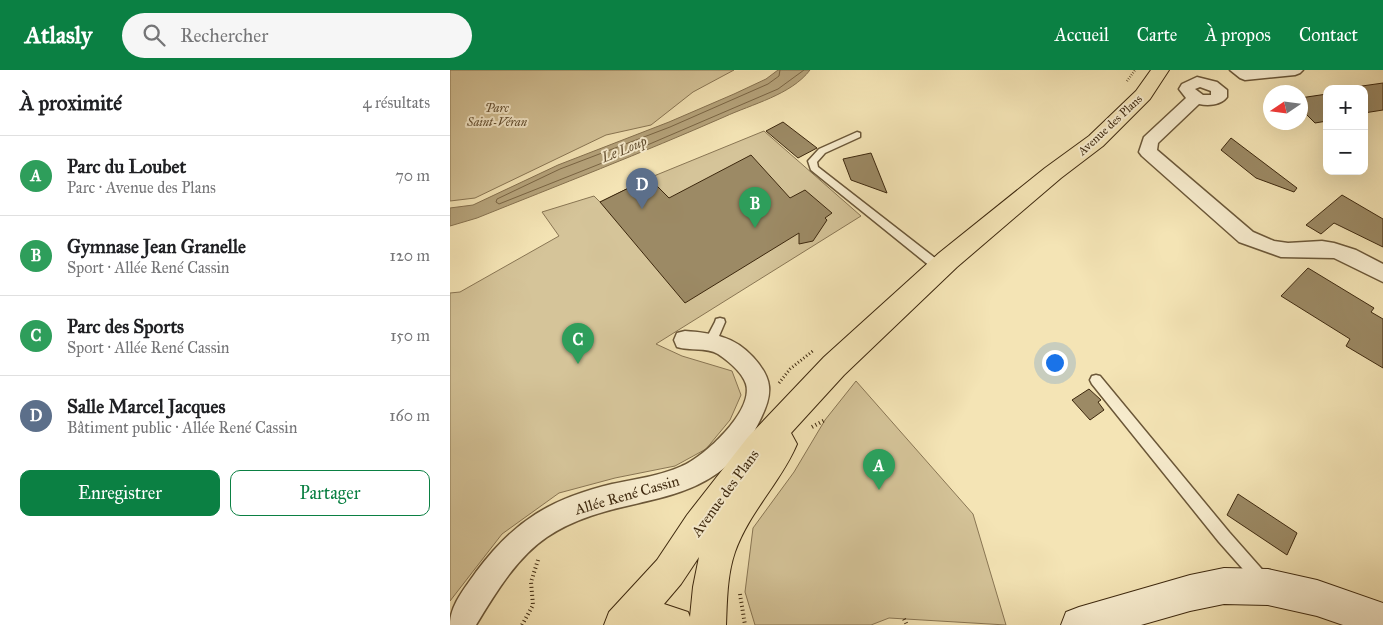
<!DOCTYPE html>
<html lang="fr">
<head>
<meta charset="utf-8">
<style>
  body { margin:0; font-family:"IM FELL Great Primer",serif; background:#f6f6f6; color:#202124 }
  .controls { position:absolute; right:15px; top:15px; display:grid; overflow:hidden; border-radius:10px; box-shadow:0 5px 20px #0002 }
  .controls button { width:45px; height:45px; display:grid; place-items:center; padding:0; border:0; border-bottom:1px solid #e0e0e0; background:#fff; color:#202124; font:25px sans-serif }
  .compass { position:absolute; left:813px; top:15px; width:45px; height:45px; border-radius:50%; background:#fff; box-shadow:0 5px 20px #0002; rotate:257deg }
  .you { position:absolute; left:604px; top:292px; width:18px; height:18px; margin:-12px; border:4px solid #fff; border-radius:50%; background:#1a73e8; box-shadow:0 0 0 8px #1a73e833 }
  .badge { display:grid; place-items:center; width:32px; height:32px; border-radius:50%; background:#0b8043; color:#fff; font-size:16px; font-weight:700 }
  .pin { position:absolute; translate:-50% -41px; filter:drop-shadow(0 1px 2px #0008) }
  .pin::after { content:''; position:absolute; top:26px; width:18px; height:15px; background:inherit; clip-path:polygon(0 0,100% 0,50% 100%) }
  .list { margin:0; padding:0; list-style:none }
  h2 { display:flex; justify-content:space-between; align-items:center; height:65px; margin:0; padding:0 20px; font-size:21px }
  h2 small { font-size:16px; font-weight:400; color:#757577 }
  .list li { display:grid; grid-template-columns:32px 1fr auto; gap:15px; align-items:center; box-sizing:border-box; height:80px; padding:0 20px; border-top:1px solid #e0e0e0 }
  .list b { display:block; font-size:19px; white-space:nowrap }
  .list p { margin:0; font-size:16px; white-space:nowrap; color:#757577 }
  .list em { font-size:16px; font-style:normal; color:#757577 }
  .actions { display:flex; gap:10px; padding:15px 20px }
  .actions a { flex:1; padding:11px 0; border:1px solid #0b8043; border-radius:10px; text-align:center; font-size:18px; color:#0b8043 }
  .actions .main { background:#0b8043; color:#fff }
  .icon { flex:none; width:28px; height:28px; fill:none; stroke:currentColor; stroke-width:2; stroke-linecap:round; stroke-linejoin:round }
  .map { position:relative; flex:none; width:933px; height:555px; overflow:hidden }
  header { display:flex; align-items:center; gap:30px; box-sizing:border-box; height:70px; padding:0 25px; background:#0b8043; color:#fff }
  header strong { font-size:24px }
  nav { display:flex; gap:28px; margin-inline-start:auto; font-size:18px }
  .search { width:350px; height:45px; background:#f6f6f6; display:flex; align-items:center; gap:12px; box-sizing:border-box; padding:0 18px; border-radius:28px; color:#757577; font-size:19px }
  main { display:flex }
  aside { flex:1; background:#fff }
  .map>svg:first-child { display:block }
  .green { fill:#d5c499; stroke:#897654 }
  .water { fill:#b6a47c; stroke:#867250 }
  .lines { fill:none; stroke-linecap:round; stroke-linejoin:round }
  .shore { stroke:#7a6645; stroke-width:1 }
  .building { fill:#9c8a65; stroke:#3d280e }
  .lane-casing { stroke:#6b5738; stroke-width:3 }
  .street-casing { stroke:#6b5738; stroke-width:3 }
  .secondary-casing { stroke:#3d280e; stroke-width:2 }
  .primary-casing { stroke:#3d280e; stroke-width:2 }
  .path-far2 { stroke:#3d280e; stroke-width:2.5; stroke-dasharray:0.5 2; stroke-linecap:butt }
  .path-far1 { stroke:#3d280e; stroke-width:3; stroke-dasharray:1 2.5; stroke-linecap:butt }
  .path { stroke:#3d280e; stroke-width:4; stroke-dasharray:1 3; stroke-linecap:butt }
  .lane { fill:#f8edcf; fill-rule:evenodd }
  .street { fill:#f8edcf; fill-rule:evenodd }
  .secondary { fill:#f8edcf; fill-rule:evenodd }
  .primary { fill:#f4e4b5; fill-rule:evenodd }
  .labels { text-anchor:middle; stroke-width:4; stroke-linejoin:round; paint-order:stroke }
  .far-park-label { font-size:12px; font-style:italic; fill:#634f31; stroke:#f8edcf }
  .far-street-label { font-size:12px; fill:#3d280e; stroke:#f8edcf }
  .far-water-label { font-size:14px; font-style:italic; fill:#614d2f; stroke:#f8edcf }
  .street-label { font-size:15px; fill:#3d280e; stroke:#f8edcf }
</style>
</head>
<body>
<header>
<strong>Atlasly</strong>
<div class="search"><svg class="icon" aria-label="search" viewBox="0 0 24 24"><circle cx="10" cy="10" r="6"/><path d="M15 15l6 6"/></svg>Rechercher</div>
<nav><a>Accueil</a><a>Carte</a><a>À propos</a><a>Contact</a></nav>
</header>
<main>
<aside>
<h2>À proximité<small>4 résultats</small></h2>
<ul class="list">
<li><span class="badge" style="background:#2e9e5b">A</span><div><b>Parc du Loubet</b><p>Parc · Avenue des Plans</p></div><em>70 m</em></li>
<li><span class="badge" style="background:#2e9e5b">B</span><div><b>Gymnase Jean Granelle</b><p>Sport · Allée René Cassin</p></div><em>120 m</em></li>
<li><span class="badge" style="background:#2e9e5b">C</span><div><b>Parc des Sports</b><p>Sport · Allée René Cassin</p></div><em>150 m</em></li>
<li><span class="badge" style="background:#5c6f8a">D</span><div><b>Salle Marcel Jacques</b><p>Bâtiment public · Allée René Cassin</p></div><em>160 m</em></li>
</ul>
<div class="actions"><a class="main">Enregistrer</a><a>Partager</a></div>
</aside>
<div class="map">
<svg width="933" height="555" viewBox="0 0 933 555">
  <rect width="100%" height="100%" fill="#f4e4b5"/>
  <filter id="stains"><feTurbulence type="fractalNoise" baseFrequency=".004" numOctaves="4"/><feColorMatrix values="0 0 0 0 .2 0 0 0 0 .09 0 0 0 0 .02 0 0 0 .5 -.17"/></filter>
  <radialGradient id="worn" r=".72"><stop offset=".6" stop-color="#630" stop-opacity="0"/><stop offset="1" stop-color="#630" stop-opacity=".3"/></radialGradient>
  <!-- green -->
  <g class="green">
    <path d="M0 0H284L243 22 201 55 156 65 25 128 0 131Z"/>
    <path d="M314 61 411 146 206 274 232 286 282 301 291 325 280 350 256 379 225 396 165 408 109 423 52 464 0 531V223L10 222 109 166 92 142 144 126 150 132 199 108Z"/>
    <path d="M406 311 523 444 556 555 439 548 421 555H305L295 522 303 458 344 402 375 350Z"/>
  </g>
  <!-- water -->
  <path class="water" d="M328 0H360C341 25 302 34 274 47 192 83 109 115 27 148L0 156V138L23 135 108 95 219 52 284 24 316 9Z"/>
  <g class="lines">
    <!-- shore -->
    <path class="shore" d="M330 0 329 6 318 14 220 57 110 99 47 129 46 132 49 134 195 76 328 19 354 0"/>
  </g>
  <!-- building -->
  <g class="building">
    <path d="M933 13V40L914 43V19L898 18Z"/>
    <path d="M877 24V51L865 53 850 38V28Z"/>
    <path d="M333 52 367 78 348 88 316 61Z"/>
    <path d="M781 68 847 118 844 122 806 108 771 80Z"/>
    <path d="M421 83 437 123 401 110 393 89Z"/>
    <path d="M301 85 340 128 355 120 382 143 375 148 377 150 363 171 349 174V163L235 233 150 132 199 108 219 128Z"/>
    <path d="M892 125 933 149V177L884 153 871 164 856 155Z"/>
    <path d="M858 198 924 238 921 242 933 249V298L896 276 900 269 831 226Z"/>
    <path d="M639 319 651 330 648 332 654 340 640 350 622 330Z"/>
    <path d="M788 424 847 463 837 485 777 445Z"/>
  </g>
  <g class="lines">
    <defs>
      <g id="lane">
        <path d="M407 62 410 63V67L375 83 367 92 368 97 494 195 495 198 494 201H486L361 100 358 91 369 79Z"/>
        <path d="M270 248 274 249 275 252 266 273 264 276H256L254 273 265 252 266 249Z"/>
        <path d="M646 305 650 306 779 462 817 505 819 510 817 515 812 517 807 515 769 472 642 314 640 310 642 306Z"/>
      </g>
      <g id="street">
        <path d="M780 0H853L850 3 845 5 795 10 790 8Z"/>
        <path d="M747 7 767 12 777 20V27C771 35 759 36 749 34L708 73 707 80 803 162 824 171 838 173 872 171 884 173 906 180 933 194V212L884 188 831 187 789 172 692 86 689 82 694 67 736 28 729 19 732 14ZM750 17 761 21V25H753L745 19Z"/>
        <path d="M235 261C262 263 284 266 303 287 323 309 323 323 311 348 264 450 173 416 97 467 66 488 45 524 26 555H0C0 535 15 518 26 502 64 451 100 429 162 414 185 409 210 406 232 396 254 387 304 341 296 314 292 302 277 290 268 284 256 277 240 281 227 277L224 270 227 263Z"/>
      </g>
      <path id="secondary" d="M774 498 818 499 867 510 933 533V555H893L867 546 818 535 774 534 740 541 691 555H611L616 542 629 537 740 505Z"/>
      <path id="primary" d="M701 0H719L700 29 653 76 611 108 507 197 394 305 341 363 347 374C331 412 299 442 285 482 277 505 277 531 276 555H154L159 542 207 490 237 445 298 367 374 287 489 183 595 98 639 66 686 21ZM249 487 243 517 240 547 238 542 214 534 231 514Z"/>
    </defs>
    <!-- lane casing -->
    <use href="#lane" class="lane-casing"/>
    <!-- street casing -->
    <use href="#street" class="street-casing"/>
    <!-- secondary casing -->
    <use href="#secondary" class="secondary-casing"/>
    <!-- primary casing -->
    <use href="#primary" class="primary-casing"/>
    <!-- path-far2 -->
    <path class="path-far2" d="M677 11 685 0"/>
    <!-- path-far1 -->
    <path class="path-far1" d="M329 313 340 299 364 280"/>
    <!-- path -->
    <g class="path">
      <path d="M362 357 375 350"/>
      <path d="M290 524 295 555"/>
      <path d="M454 549 457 555"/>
      <path d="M72 555 83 535 81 512 88 490"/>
    </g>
    <!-- lane -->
    <use href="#lane" class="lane"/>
    <!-- street -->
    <use href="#street" class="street"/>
    <!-- secondary -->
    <use href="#secondary" class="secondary"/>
    <!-- primary -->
    <use href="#primary" class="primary"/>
  </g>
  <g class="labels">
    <!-- far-park labels -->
    <g class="far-park-label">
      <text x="47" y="42">Parc<tspan x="47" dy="14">Saint-Véran</tspan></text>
    </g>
    <!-- far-street labels -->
    <g class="far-street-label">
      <text transform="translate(660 55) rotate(-43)" y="4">Avenue des Plans</text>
    </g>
    <!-- far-water labels -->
    <g class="far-water-label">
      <text transform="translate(174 79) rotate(-22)" y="5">Le Loup</text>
    </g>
    <!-- street labels -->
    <g class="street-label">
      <text transform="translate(275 423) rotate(-54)" y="5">Avenue des Plans</text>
      <text transform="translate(177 425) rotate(-16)" y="5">Allée René Cassin</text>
    </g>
  </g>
  <rect width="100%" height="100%" filter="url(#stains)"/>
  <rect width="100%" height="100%" fill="url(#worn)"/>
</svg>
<div class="controls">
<button>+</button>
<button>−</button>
</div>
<svg class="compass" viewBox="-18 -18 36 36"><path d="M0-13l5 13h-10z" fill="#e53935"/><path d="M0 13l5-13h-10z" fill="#757577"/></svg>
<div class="you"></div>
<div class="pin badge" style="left:429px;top:420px;background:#2e9e5b">A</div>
<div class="pin badge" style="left:305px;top:158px;background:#2e9e5b">B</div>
<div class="pin badge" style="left:128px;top:294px;background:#2e9e5b">C</div>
<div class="pin badge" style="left:192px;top:139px;background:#5c6f8a">D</div>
</div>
</main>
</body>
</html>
